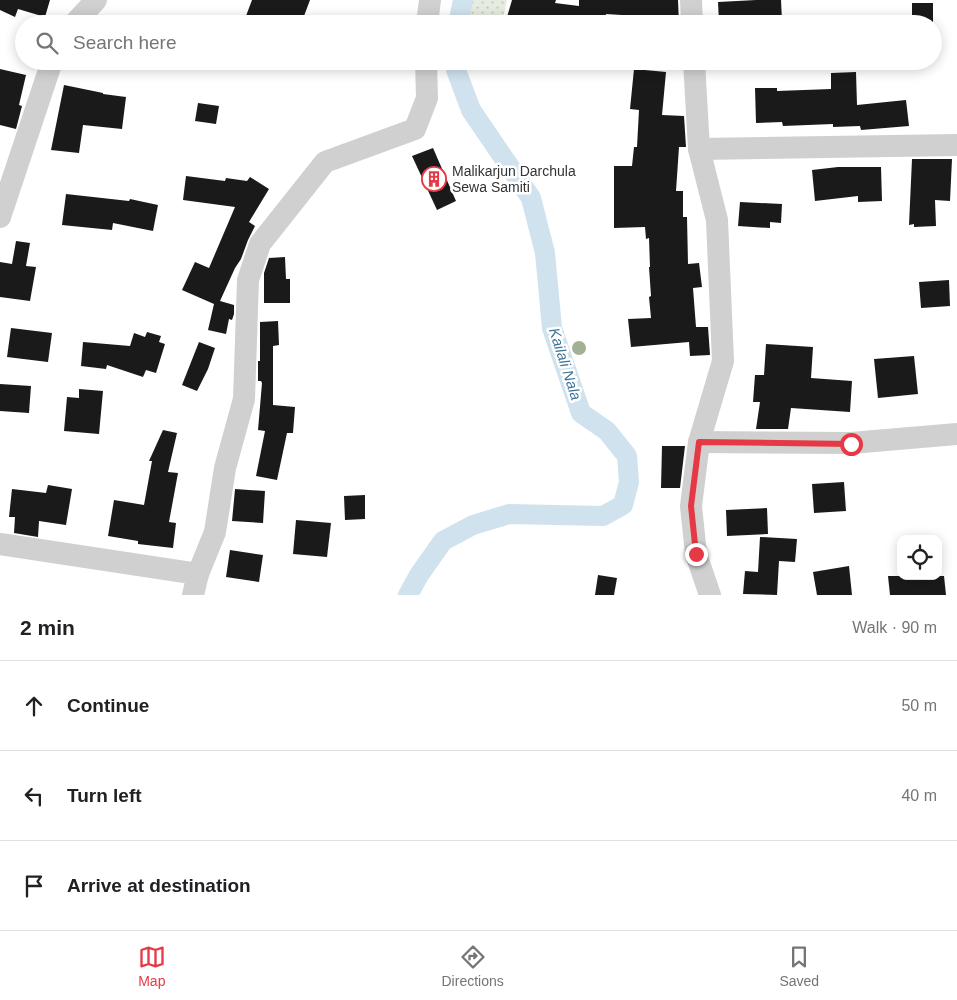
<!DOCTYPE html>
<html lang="en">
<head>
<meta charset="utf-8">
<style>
  body { margin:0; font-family:Helvetica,sans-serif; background:#f6f6f6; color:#202124 }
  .controls { position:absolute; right:15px; bottom:15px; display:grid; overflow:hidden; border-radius:10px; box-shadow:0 2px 12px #0003 }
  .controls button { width:45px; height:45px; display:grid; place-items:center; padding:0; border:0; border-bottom:1px solid #e0e0e0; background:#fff; color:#202124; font:25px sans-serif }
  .stop { position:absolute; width:15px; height:15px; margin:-11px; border:4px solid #e63946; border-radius:50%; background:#fff }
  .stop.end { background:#e63946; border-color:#fff; box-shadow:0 1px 5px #0008 }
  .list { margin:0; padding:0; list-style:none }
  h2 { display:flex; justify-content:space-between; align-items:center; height:65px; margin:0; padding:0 20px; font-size:21px }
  h2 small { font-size:16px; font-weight:400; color:#757577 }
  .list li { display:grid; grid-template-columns:32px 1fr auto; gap:15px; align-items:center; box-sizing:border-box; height:90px; padding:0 20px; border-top:1px solid #e0e0e0 }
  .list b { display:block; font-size:19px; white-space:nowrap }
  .list em { font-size:16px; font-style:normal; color:#757577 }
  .icon { flex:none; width:28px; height:28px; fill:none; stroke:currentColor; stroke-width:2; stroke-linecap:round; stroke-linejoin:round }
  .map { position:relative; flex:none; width:957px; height:595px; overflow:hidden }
  .search { position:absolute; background:#fff; box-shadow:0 2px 12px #0003; left:15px; right:15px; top:15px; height:55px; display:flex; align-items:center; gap:12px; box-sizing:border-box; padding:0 18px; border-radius:28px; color:#757577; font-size:19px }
  .sheet { height:335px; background:#fff }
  nav { display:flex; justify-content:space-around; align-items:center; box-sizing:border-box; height:70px; border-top:1px solid #e0e0e0; background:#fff; font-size:14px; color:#757577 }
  nav a { display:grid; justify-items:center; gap:2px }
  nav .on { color:#e63946 }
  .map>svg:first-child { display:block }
  .park { fill:url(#park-dots) }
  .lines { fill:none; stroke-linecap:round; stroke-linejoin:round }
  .canal { stroke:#cfe2ee; stroke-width:20 }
  .building { fill:#1a1a1a }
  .minor { stroke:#d0d0d0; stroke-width:22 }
  .tree { fill:#a2b095 }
  .route { stroke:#e63946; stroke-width:6 }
  .labels { text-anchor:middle; stroke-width:5; stroke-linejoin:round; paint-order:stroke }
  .poi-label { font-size:14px; fill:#333; stroke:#fff; text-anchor:start }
  .water-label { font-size:15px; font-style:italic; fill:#3f7597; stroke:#fff }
</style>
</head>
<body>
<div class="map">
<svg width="957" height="595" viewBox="0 0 957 595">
  <defs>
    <pattern id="park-dots" width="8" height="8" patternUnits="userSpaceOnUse" patternTransform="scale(1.25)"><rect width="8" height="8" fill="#e6ecdf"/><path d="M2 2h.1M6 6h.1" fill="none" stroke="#c6cbc0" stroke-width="1.8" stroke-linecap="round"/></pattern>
  </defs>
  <rect width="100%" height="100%" fill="#fff"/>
  <!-- park -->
  <path class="park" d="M467 0H507L502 24H464Z"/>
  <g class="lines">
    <!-- canal -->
    <g class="canal">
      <path d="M458 24 463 0"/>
      <path d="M408 595 419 575 443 541 473 525 509 514 603 516 623 505 629 482 627 456 607 431 581 413 552 328 545 253 531 198 471 110 456 70V61"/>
    </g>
  </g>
  <!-- building -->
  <g class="building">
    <path d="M0 0H50L45 17 18 9 15 17 0 10Z"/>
    <path d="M252 0H310L301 24H243Z"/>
    <path d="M512 0H556L555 3 579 6V0H678L679 24H652L653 17 606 14 604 24H505Z"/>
    <path d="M756 0H781L782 21 719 22 718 2Z"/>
    <rect x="912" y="3" width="21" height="21"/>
    <path d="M0 69 26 75 19 105 22 106 16 129 0 125Z"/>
    <path d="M634 69 666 72 662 115 684 116 686 147H679L676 191H683V217H687L688 264 699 263 702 287 693 288 696 327H708L710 355 690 356 689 342 631 347 628 319 651 318 649 297 651 296 649 267H650L649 238 646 239 645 227 614 228V166H632L634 147H637L639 110 630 109Z"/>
    <path d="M856 72 857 105 906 100 909 126 861 130 860 126 833 127V124L783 126 782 122 756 123 755 88H777V91L831 89V73Z"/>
    <path d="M64 85 103 93V94L126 97 122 129 83 125 79 153 51 150Z"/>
    <path d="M198 103 219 106 216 124 195 121Z"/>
    <path d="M433 148 456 201 437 210 412 156Z"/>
    <path d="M912 159H952L950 201 935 200 936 226 914 227V224L909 225Z"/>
    <path d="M838 167H881L882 201 858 202V196L815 201 812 170Z"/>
    <path d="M186 176 225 181 226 178 247 181 250 177 269 189 249 222 255 226 248 240 241 259 235 268 220 301 234 305V314L232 320 229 319 226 334 208 330 214 304 182 290 195 262 209 268 235 207 183 200Z"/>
    <path d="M66 194 129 201 130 199 158 205 153 231 113 223 112 230 62 225Z"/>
    <path d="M740 202 782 204 781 223 770 222V228L738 226Z"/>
    <path d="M16 241 30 243 26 266 36 267 30 301 0 297V262L12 264Z"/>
    <path d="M285 257 286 279H290V303H264V273L269 258Z"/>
    <path d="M949 280 950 306 921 308 919 282Z"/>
    <path d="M278 321 279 345 273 346V405L295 407 293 433H287L277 480 256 476 265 431 258 430 262 383 261 381H258V361H260V322Z"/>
    <path d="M11 328 52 333 48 362 7 357Z"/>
    <path d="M147 332 161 336 159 342 165 344 156 373 146 370 143 377 107 365 106 369 81 366 83 342 130 346 134 333 145 337Z"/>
    <path d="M199 342 215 348 208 369 197 391 182 385Z"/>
    <path d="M766 344 813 347 811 378 852 381 850 412 791 408 788 429H756L760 402H753L755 375H764Z"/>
    <path d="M914 356 918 394 878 398 874 359Z"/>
    <path d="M0 384 31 386 29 413 0 411Z"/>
    <path d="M79 389 103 391 99 434 64 431 67 397 79 398Z"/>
    <path d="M163 430 177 433 168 472 178 473 169 522 176 523 173 548 138 544V541L108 536 114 500 144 505 152 461H149Z"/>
    <path d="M662 446H685L680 488H661Z"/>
    <path d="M844 482 846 511 814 513 812 484Z"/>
    <path d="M48 485 72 489 66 525 39 521 38 537 14 533 15 517H9L12 489 46 493Z"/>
    <path d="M235 489 265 491 263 523 232 521Z"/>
    <path d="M365 495V519L345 520 344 496Z"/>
    <path d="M767 508 768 534 727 536 726 510Z"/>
    <path d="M296 520 331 523 327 557 293 554Z"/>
    <path d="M760 537 797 539 795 562 779 561 777 595 743 594 745 571 758 572Z"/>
    <path d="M230 550 263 555 259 582 226 577Z"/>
    <path d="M849 566 852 595H817L813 572Z"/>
    <path d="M598 575 617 578 614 595H595Z"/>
    <path d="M888 576H944L946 595H890Z"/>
  </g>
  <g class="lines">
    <!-- minor -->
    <g class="minor">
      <path d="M691 0 692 24"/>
      <path d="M74 24 96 0"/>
      <path d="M427 24 430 0"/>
      <path d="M694 61 699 149 717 220 723 361 699 442 691 506 696 554 710 595"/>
      <path d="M699 149 957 145"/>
      <path d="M0 217 52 61"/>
      <path d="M699 442 851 443 957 434"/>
      <path d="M0 544 198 574"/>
      <path d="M193 595 198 574 215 532 225 468 244 399 248 280 260 244 325 162 415 129 427 98 426 61"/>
    </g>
  </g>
  <!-- trees -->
  <circle class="tree" cx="579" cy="348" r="7"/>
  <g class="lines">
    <!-- route -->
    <path class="route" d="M696 554 691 506 699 442 851 444"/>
  </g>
  <!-- icons -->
  <defs>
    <symbol id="building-ring" viewBox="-11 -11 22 22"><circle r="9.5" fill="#fff" stroke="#e63946" stroke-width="1.5"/><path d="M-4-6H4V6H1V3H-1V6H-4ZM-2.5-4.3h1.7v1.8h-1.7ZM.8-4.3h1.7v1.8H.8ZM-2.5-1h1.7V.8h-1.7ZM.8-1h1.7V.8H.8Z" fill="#e63946"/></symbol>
  </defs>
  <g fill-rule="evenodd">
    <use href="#building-ring" x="420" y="165" width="28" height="28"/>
  </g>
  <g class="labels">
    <!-- poi labels -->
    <g class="poi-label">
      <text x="452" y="176">Malikarjun Darchula<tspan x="452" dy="16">Sewa Samiti</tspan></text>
    </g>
    <!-- water labels -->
    <g class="water-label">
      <text transform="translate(565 364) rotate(72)" y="5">Kailali Nala</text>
    </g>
  </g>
</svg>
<div class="controls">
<button><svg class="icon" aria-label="locate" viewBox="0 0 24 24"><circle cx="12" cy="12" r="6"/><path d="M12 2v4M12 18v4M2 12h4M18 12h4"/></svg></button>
</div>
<div class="stop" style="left:851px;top:444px"></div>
<div class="stop end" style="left:696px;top:554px"></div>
<div class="search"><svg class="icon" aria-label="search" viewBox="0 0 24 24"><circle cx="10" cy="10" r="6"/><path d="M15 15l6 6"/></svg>Search here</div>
</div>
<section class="sheet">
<h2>2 min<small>Walk · 90 m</small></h2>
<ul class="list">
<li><svg class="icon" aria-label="ahead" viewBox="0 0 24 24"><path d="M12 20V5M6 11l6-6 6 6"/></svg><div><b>Continue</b></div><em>50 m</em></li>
<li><svg class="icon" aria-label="left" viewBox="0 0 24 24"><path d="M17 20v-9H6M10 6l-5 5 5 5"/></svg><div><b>Turn left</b></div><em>40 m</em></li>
<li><svg class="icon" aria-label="arrive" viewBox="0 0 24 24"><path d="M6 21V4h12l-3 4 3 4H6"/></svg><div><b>Arrive at destination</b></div></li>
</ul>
</section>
<nav>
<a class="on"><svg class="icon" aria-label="map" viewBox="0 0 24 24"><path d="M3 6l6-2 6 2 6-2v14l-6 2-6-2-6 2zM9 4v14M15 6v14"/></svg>Map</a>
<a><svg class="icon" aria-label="directions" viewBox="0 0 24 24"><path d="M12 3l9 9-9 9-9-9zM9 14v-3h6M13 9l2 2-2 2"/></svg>Directions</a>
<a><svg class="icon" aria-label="saved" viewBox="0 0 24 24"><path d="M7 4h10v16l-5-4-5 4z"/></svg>Saved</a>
</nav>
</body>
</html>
